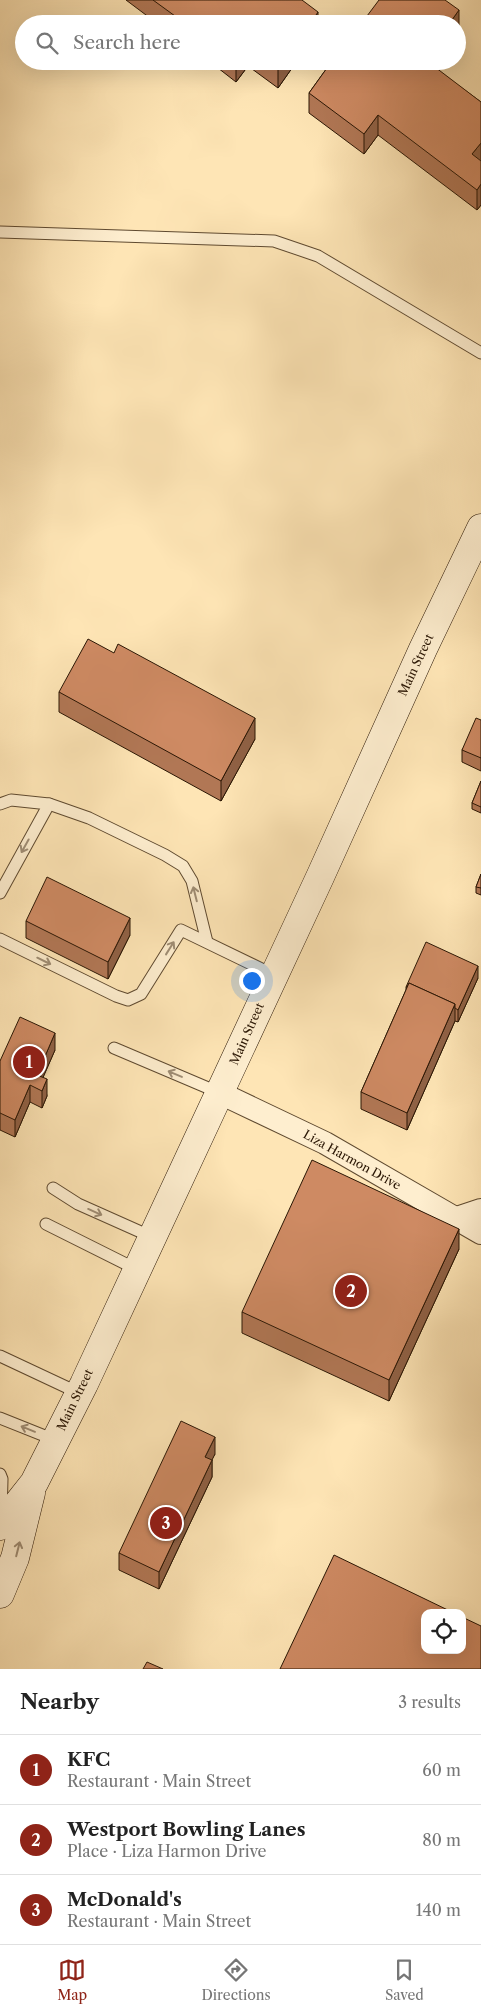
<!DOCTYPE html>
<html lang="en">
<head>
<meta charset="utf-8">
<style>
  body { margin:0; font-family:"Libre Caslon Text",serif; background:#f2f2f2; color:#222 }
  .controls { position:absolute; right:15px; bottom:15px; display:grid; overflow:hidden; border-radius:10px; box-shadow:0 5px 20px #0002 }
  .controls button { width:45px; height:45px; display:grid; place-items:center; padding:0; border:0; border-bottom:1px solid #e0e0e0; background:#fff; color:#222; font:25px sans-serif }
  .you { position:absolute; left:251px; top:980px; width:18px; height:18px; margin:-12px; border:4px solid #fff; border-radius:50%; background:#1a73e8; box-shadow:0 0 0 8px #1a73e833 }
  .badge { display:grid; place-items:center; width:32px; height:32px; border-radius:50%; background:#8f2418; color:#fff; font-size:16px; font-weight:700 }
  .pin { position:absolute; translate:-50% -50%; border:2px solid #fff; box-shadow:0 1px 5px #0006 }
  .list { margin:0; padding:0; list-style:none }
  h2 { display:flex; justify-content:space-between; align-items:center; height:65px; margin:0; padding:0 20px; font-size:21px }
  h2 small { font-size:16px; font-weight:400; color:#767676 }
  .list li { display:grid; grid-template-columns:32px 1fr auto; gap:15px; align-items:center; box-sizing:border-box; height:70px; padding:0 20px; border-top:1px solid #e0e0e0 }
  .list b { display:block; font-size:19px; white-space:nowrap }
  .list p { margin:0; font-size:16px; white-space:nowrap; color:#767676 }
  .list em { font-size:16px; font-style:normal; color:#767676 }
  .icon { flex:none; width:28px; height:28px; fill:none; stroke:currentColor; stroke-width:2; stroke-linecap:round; stroke-linejoin:round }
  .map { position:relative; flex:none; width:481px; height:1669px; overflow:hidden }
  .search { position:absolute; background:#fff; box-shadow:0 5px 20px #0002; left:15px; right:15px; top:15px; height:55px; display:flex; align-items:center; gap:12px; box-sizing:border-box; padding:0 18px; border-radius:28px; color:#767676; font-size:19px }
  .sheet { height:275px; background:#fff }
  nav { display:flex; justify-content:space-around; align-items:center; box-sizing:border-box; height:70px; border-top:1px solid #e0e0e0; background:#fff; font-size:14px; color:#767676 }
  nav a { display:grid; justify-items:center; gap:2px }
  nav .on { color:#8f2418 }
  .map>svg:first-child { display:block }
  .lines { fill:none; stroke-linecap:round; stroke-linejoin:round }
  .lane-casing { stroke:#5f4a30; stroke-width:13 }
  .street-casing { stroke:#5f4a30; stroke-width:24 }
  .secondary-casing { stroke:#2a1604; stroke-width:29 }
  .lane { stroke:#feeecf; stroke-width:11 }
  .street { stroke:#feeecf; stroke-width:22 }
  .secondary { stroke:#feeecf; stroke-width:28 }
  .wall { fill:#b17755; stroke:#2a1604 }
  .shaded-wall { fill:#906145; stroke:#2a1604 }
  .building { fill:#ce8a63; stroke:#2a1604 }
  .oneway { stroke:#9f8d74 }
  .labels { text-anchor:middle; stroke-width:4; stroke-linejoin:round; paint-order:stroke }
  .street-label { font-size:12px; fill:#2a1604; stroke:#feeecf }
</style>
</head>
<body>
<div class="map">
<svg width="481" height="1669" viewBox="0 0 481 1669">
  <rect width="100%" height="100%" fill="#fee5b5"/>
  <filter id="stains"><feTurbulence type="fractalNoise" baseFrequency=".004" numOctaves="4"/><feColorMatrix values="0 0 0 0 .2 0 0 0 0 .09 0 0 0 0 .02 0 0 0 .5 -.17"/></filter>
  <radialGradient id="worn" r=".72"><stop offset=".6" stop-color="#630" stop-opacity="0"/><stop offset="1" stop-color="#630" stop-opacity=".3"/></radialGradient>
  <g class="lines">
    <defs>
      <g id="lane">
        <path d="M0 232 274 241 318 256 481 353"/>
        <path d="M0 804 11 800 49 804 89 818 165 855 183 866 192 881 207 942"/>
        <path d="M0 893 49 804"/>
        <path d="M0 939 116 996 128 1000 141 994 181 930 274 975"/>
        <path d="M114 1048 220 1093"/>
        <path d="M53 1188 78 1204 152 1237"/>
        <path d="M46 1224 138 1270"/>
        <path d="M0 1356 79 1393"/>
        <path d="M0 1418 55 1440"/>
        <path d="M0 1474 2 1479 1 1517"/>
      </g>
      <g id="street">
        <path d="M220 1093 325 1143 481 1233"/>
        <path d="M457 1218 481 1210"/>
      </g>
      <g id="secondary">
        <path d="M0 1526 34 1483 84 1384 320 877 423 649 481 528"/>
        <path d="M0 1594 15 1558 31 1493"/>
      </g>
    </defs>
    <!-- lane casing -->
    <use href="#lane" class="lane-casing"/>
    <!-- street casing -->
    <use href="#street" class="street-casing"/>
    <!-- secondary casing -->
    <use href="#secondary" class="secondary-casing"/>
    <!-- lane -->
    <use href="#lane" class="lane"/>
    <!-- street -->
    <use href="#street" class="street"/>
    <!-- secondary -->
    <use href="#secondary" class="secondary"/>
  </g>
  <!-- wall -->
  <g class="wall">
    <path d="M126 0H302L318 24H158Z"/>
    <path d="M209 61H297L278 88 248 66 236 82Z"/>
    <path d="M332 61H436L432 66 481 102V205L477 210 378 135 364 154 309 113V93Z"/>
    <path d="M59 692 255 739 221 801 59 712Z"/>
    <path d="M481 720V771L462 762V750Z"/>
    <path d="M481 781V813L472 809V803Z"/>
    <path d="M481 874V895L476 893V887Z"/>
    <path d="M26 921 130 935 108 979 26 938Z"/>
    <path d="M478 978 458 1022 455 1021 407 1130 361 1109V1092L406 990V987Z"/>
    <path d="M55 1050 43 1077 47 1096 42 1108 30 1102 15 1137 0 1130V1061Z"/>
    <path d="M459 1249 389 1401 242 1333V1312Z"/>
    <path d="M215 1454 212 1459V1477L159 1589 119 1570V1553Z"/>
  </g>
  <!-- shaded-wall -->
  <g class="shaded-wall">
    <path d="M459 10V30L457 32V24H449Z"/>
    <path d="M318 12V24H310Z"/>
    <path d="M236 61H248V66L236 82Z"/>
    <path d="M282 61H297L278 88V67Z"/>
    <path d="M423 61H436L423 79Z"/>
    <path d="M378 115V135L364 154V134Z"/>
    <path d="M481 143V163L472 154Z"/>
    <path d="M481 184V205L477 210V190Z"/>
    <path d="M255 718V739L221 801V781Z"/>
    <path d="M130 918V935L108 979V962Z"/>
    <path d="M478 966V978L458 1022V1010Z"/>
    <path d="M455 1004V1021L407 1130V1113Z"/>
    <path d="M55 1033V1050L38 1089 37 1075Z"/>
    <path d="M47 1079V1096L42 1108V1091Z"/>
    <path d="M30 1085V1102L15 1137V1120Z"/>
    <path d="M459 1229V1249L389 1401V1380Z"/>
    <path d="M215 1437V1454L205 1474V1457Z"/>
    <path d="M212 1460V1477L159 1589V1572Z"/>
  </g>
  <!-- building -->
  <g class="building">
    <path d="M153 0H302L318 12 310 24H186Z"/>
    <path d="M379 0H445L459 10 449 24H361Z"/>
    <path d="M270 61H282L278 67Z"/>
    <path d="M332 61H427L481 102V143L472 154 481 161V184L477 190 378 115 364 134 309 93Z"/>
    <path d="M88 639 114 653 118 644 255 718 221 781 59 692Z"/>
    <path d="M476 718 481 720V758L462 750Z"/>
    <path d="M481 781V807L472 803Z"/>
    <path d="M481 874V888L476 887Z"/>
    <path d="M47 877 130 918 108 962 26 921Z"/>
    <path d="M426 942 478 966 458 1010 455 1008V1004L409 983 407 987H406Z"/>
    <path d="M409 983 455 1004 407 1113 361 1092Z"/>
    <path d="M20 1017 55 1033 37 1075 47 1079 42 1091 30 1085 15 1120 0 1113V1061Z"/>
    <path d="M312 1160 459 1229 389 1380 242 1312Z"/>
    <path d="M181 1421 215 1437 205 1457 212 1460 159 1572 119 1553Z"/>
    <path d="M334 1555 454 1613H425V1650H462V1617L481 1626V1669H280Z"/>
    <path d="M147 1662 163 1669H143Z"/>
  </g>
  <!-- one-way arrows -->
  <defs><path id="oneway-shaft" d="M-6 0H5M1.5-3L5.5 0L1.5 3" fill="none" stroke-width="1.6" stroke-linecap="round" stroke-linejoin="round" transform="scale(1.25)"/></defs>
  <g class="oneway">
    <use href="#oneway-shaft" transform="translate(25 846) rotate(119)"/>
    <use href="#oneway-shaft" transform="translate(195 894) rotate(-104)"/>
    <use href="#oneway-shaft" transform="translate(170 948) rotate(-58)"/>
    <use href="#oneway-shaft" transform="translate(44 961) rotate(26)"/>
    <use href="#oneway-shaft" transform="translate(175 1074) rotate(-157)"/>
    <use href="#oneway-shaft" transform="translate(95 1212) rotate(24)"/>
    <use href="#oneway-shaft" transform="translate(28 1429) rotate(-158)"/>
    <use href="#oneway-shaft" transform="translate(18 1549) rotate(-76)"/>
  </g>
  <g class="labels">
    <!-- street labels -->
    <g class="street-label">
      <text transform="translate(416 665) rotate(-65)" y="4">Main Street</text>
      <text transform="translate(247 1034) rotate(-66)" y="4">Main Street</text>
      <text transform="translate(352 1160) rotate(29)" y="4">Liza Harmon Drive</text>
      <text transform="translate(75 1400) rotate(-64)" y="4">Main Street</text>
    </g>
  </g>
  <rect width="100%" height="100%" filter="url(#stains)"/>
  <rect width="100%" height="100%" fill="url(#worn)"/>
</svg>
<div class="controls">
<button><svg class="icon" aria-label="locate" viewBox="0 0 24 24"><circle cx="12" cy="12" r="6"/><path d="M12 2v4M12 18v4M2 12h4M18 12h4"/></svg></button>
</div>
<div class="you"></div>
<div class="pin badge" style="left:29px;top:1062px">1</div>
<div class="pin badge" style="left:351px;top:1291px">2</div>
<div class="pin badge" style="left:166px;top:1523px">3</div>
<div class="search"><svg class="icon" aria-label="search" viewBox="0 0 24 24"><circle cx="10" cy="10" r="6"/><path d="M15 15l6 6"/></svg>Search here</div>
</div>
<section class="sheet">
<h2>Nearby<small>3 results</small></h2>
<ul class="list">
<li><span class="badge">1</span><div><b>KFC</b><p>Restaurant · Main Street</p></div><em>60 m</em></li>
<li><span class="badge">2</span><div><b>Westport Bowling Lanes</b><p>Place · Liza Harmon Drive</p></div><em>80 m</em></li>
<li><span class="badge">3</span><div><b>McDonald's</b><p>Restaurant · Main Street</p></div><em>140 m</em></li>
</ul>
</section>
<nav>
<a class="on"><svg class="icon" aria-label="map" viewBox="0 0 24 24"><path d="M3 6l6-2 6 2 6-2v14l-6 2-6-2-6 2zM9 4v14M15 6v14"/></svg>Map</a>
<a><svg class="icon" aria-label="directions" viewBox="0 0 24 24"><path d="M12 3l9 9-9 9-9-9zM9 14v-3h6M13 9l2 2-2 2"/></svg>Directions</a>
<a><svg class="icon" aria-label="saved" viewBox="0 0 24 24"><path d="M7 4h10v16l-5-4-5 4z"/></svg>Saved</a>
</nav>
</body>
</html>
